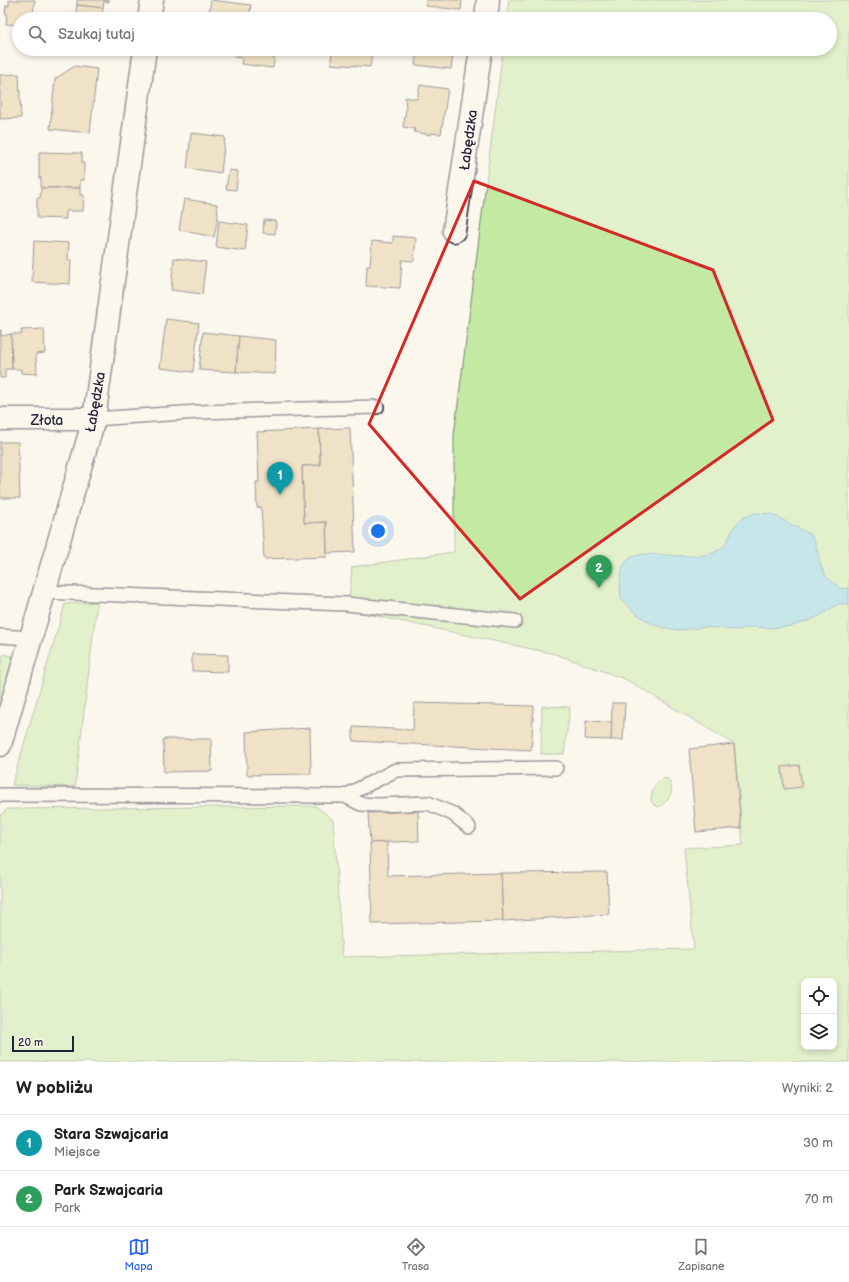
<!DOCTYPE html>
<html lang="pl">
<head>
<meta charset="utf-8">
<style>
  body { margin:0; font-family:"Balsamiq Sans",sans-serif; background:#f2f2f2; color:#202124 }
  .controls { position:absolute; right:12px; bottom:12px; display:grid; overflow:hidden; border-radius:8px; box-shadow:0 2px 6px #0003 }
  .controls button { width:36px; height:36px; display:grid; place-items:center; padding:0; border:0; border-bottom:1px solid #e0e0e0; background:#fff; color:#202124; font:20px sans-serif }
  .scale { position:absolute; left:12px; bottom:10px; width:62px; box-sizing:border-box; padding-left:4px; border:2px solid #22223b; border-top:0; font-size:11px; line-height:14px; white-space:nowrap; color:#22223b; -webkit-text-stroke:3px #fbf7ec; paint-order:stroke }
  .you { position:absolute; left:378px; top:531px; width:14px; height:14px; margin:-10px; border:3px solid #fff; border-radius:50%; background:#1a73e8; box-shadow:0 0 0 6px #1a73e833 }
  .badge { display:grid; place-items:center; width:26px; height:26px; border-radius:50%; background:#2563eb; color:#fff; font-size:13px; font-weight:700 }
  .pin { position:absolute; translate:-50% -33px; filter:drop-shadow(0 1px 2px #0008) }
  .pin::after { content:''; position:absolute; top:21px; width:14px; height:12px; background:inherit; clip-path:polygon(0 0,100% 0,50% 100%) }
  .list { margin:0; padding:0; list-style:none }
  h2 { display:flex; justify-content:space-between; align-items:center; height:52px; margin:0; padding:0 16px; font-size:17px }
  h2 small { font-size:13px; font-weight:400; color:#757577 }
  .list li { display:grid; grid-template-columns:26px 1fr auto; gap:12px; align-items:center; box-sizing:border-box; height:56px; padding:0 16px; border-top:1px solid #e0e0e0 }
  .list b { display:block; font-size:15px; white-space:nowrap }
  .list p { margin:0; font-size:13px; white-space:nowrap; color:#757577 }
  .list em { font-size:13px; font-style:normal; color:#757577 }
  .icon { flex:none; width:22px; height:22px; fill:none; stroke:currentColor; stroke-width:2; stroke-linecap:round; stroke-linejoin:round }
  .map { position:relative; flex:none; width:849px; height:1062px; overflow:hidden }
  .search { position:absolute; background:#fff; box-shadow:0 2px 6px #0003; left:12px; right:12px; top:12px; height:44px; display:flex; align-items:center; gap:10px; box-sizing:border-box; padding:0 14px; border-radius:22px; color:#757577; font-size:15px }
  .sheet { height:164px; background:#fff }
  nav { display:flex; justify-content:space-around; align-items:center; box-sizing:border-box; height:56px; border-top:1px solid #e0e0e0; background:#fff; font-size:11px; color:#757577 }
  nav a { display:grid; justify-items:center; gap:2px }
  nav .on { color:#2563eb }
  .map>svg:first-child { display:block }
  .green { fill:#c4e9a3; stroke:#73866f; fill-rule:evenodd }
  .water { fill:#86d0e7; stroke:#5e8aa2 }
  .building { fill:#e3c898; stroke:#22223b }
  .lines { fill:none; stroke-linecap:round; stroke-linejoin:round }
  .service-casing { stroke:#22223b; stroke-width:16 }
  .minor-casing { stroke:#22223b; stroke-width:25 }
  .tertiary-casing { stroke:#22223b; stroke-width:25 }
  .service { stroke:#fbf7ec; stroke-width:13 }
  .minor { stroke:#fbf7ec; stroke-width:22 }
  .tertiary { stroke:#fbf7ec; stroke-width:22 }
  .marked { fill:none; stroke:#d62828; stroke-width:3; stroke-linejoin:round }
  .labels { text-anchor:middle; stroke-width:4; stroke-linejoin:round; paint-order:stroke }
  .street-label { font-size:14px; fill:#22223b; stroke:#fbf7ec }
</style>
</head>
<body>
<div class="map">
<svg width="849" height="1062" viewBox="0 0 849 1062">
  <rect width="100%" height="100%" fill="#fbf7ec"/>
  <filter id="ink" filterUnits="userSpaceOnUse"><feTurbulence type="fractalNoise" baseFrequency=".025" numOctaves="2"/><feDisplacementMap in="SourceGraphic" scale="8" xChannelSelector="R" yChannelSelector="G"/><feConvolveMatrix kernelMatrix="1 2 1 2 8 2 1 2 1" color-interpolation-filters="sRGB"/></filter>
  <g filter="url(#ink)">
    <!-- green -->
    <g class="green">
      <path d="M509 0H849V1062H0V816L7 809 316 806 333 820 342 957 694 949 684 848 743 845 734 744 625 679 555 654 348 610 352 567 454 552V435L503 49H830V19H507ZM804 981H834V1047H804Z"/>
      <path d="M97 602 75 787 12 785 65 604Z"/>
      <path d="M4 654 17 658 0 707V667Z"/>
      <path d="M542 706 570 707 564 754H541Z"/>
      <path d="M661 778 668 779C676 790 669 801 659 807L654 805 651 801C651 791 654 785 661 778Z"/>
    </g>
    <!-- water -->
    <path class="water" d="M756 513 771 514 810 534C820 546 817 564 826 576 830 581 837 585 841 589L849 588V604H838L823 614 811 620 792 626 772 628 754 627 735 630 706 627 679 630 665 628 652 624 635 613 621 599C620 588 618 567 629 559 645 546 693 565 719 550 730 543 730 529 739 521 743 517 750 515 756 513Z"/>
    <!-- building -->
    <g class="building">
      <path d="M9 0H35L32 19H19V25L6 24 7 13H5L6 5 9 6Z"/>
      <path d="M77 0H109V2L104 1 103 8 77 5Z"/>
      <path d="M211 0 251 5 249 19H208Z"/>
      <path d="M426 0H462L461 10 426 6Z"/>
      <path d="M77 5 103 8 102 17 104 18V19H75Z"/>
      <path d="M235 49H251L275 52 273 68 241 64 242 58 234 57Z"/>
      <path d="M332 49 372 52 370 67 331 64Z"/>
      <path d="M417 49H454L451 69 415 65Z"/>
      <path d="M75 66 97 69 90 133 50 129 55 79Z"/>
      <path d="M19 74 21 118 0 119V75Z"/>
      <path d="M420 85 448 89 441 134 431 133V135L414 132 415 129 403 127 406 110 405 97 417 99Z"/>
      <path d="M191 133 225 137 221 173 187 168Z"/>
      <path d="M39 152 82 153V163H84V180H80V188H41V178H39Z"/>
      <path d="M229 170 238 171 236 190 226 189Z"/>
      <path d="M41 188H80V195H84L83 211H66V219L37 218V198H40Z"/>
      <path d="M184 199 217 204 218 216 214 237 179 230Z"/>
      <path d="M264 220 276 221 275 234 263 233Z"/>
      <path d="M219 221 248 225 245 251 216 247Z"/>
      <path d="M393 236 416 238 414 261 402 260 400 288 366 286 367 266H370L372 241 393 243Z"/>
      <path d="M34 241 69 243 68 260H71L70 284 32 282Z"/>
      <path d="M174 258 206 262 202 294 171 290Z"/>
      <path d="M166 319 199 323 193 372 160 368Z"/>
      <path d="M44 329 45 353 36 354 37 374 21 373V369H12L11 334H22L21 330Z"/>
      <path d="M0 330H1V336L11 334 12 369H5V378H0Z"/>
      <path d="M203 332 239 336 236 372 199 370Z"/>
      <path d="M239 336 276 340 275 374 236 372Z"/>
      <path d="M350 428 355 552 327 553 326 522 304 523 302 466 320 465 319 429Z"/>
      <path d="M319 429 320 465 302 466 304 523 326 522 327 557 264 559 261 507 257 508 256 482H259L257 432Z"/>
      <path d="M0 442H18L20 498H0Z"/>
      <path d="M192 654 228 655V672L192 671Z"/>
      <path d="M414 703 534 706 531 750 353 741V727L413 730Z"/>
      <path d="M612 703H625L623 740H611Z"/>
      <path d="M586 721 612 722 611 740 585 739Z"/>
      <path d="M310 728 311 774 247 775 246 732Z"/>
      <path d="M163 739H211L212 771 164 772Z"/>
      <path d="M734 744 741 828 696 832 689 749Z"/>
      <path d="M799 765 802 787 784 789 782 767Z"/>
      <path d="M418 811 419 841 370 843 368 813Z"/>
      <path d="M387 842 388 876 501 873 503 921 372 924 370 843Z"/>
      <path d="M607 872 609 914 503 921 501 873Z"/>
    </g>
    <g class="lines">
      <defs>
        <g id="service">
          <path d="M94 419 198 412 377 407"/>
          <path d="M44 592 346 604 515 621"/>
          <path d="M0 636 31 638"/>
          <path d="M0 795 345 796 361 804 379 805 428 803 453 814 469 827"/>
          <path d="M345 796 396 770 556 768"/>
        </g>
        <g id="minor">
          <path d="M486 19 488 0"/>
          <path d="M454 231 481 49"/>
          <path d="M0 419H94"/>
        </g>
        <g id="tertiary">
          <path d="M149 19 152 0"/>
          <path d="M0 745 94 419 145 49"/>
        </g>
      </defs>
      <!-- service casing -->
      <use href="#service" class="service-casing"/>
      <!-- minor casing -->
      <use href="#minor" class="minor-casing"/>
      <!-- tertiary casing -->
      <use href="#tertiary" class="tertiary-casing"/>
      <!-- service -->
      <use href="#service" class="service"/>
      <!-- minor -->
      <use href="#minor" class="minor"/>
      <!-- tertiary -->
      <use href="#tertiary" class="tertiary"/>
    </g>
  </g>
  <!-- marked area -->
  <path d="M0 0H849V1062H0ZM474 181 713 270 773 420 520 599 369 424Z" fill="#fbf7ec" fill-opacity=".55" fill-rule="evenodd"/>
  <path class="marked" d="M474 181 713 270 773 420 520 599 369 424Z"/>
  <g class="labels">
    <!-- street labels -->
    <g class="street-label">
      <text transform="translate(468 140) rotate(-82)" y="5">Łabędzka</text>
      <text transform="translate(95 402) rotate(-80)" y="5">Łabędzka</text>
      <text x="47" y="425">Złota</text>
    </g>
  </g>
</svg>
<div class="controls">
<button><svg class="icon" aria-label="locate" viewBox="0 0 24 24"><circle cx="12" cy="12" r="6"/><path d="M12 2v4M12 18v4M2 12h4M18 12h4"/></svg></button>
<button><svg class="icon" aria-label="layers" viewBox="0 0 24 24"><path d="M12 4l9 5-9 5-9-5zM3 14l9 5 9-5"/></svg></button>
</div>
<div class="scale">20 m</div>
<div class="you"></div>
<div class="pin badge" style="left:280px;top:495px;background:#0f9aa8">1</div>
<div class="pin badge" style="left:599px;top:588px;background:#2e9e5b">2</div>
<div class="search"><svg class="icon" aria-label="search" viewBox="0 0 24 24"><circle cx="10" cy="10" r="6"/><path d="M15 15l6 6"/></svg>Szukaj tutaj</div>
</div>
<section class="sheet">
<h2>W pobliżu<small>Wyniki: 2</small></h2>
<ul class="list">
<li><span class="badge" style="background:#0f9aa8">1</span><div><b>Stara Szwajcaria</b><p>Miejsce</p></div><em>30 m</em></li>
<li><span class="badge" style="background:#2e9e5b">2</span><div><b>Park Szwajcaria</b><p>Park</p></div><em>70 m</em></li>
</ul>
</section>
<nav>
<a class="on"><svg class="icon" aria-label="map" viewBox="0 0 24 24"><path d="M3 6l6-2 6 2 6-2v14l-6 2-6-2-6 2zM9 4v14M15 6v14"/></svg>Mapa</a>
<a><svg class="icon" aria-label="directions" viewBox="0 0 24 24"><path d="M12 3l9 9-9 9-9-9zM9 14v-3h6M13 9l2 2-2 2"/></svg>Trasa</a>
<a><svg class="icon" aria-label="saved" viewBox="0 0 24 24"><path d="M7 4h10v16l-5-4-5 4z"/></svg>Zapisane</a>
</nav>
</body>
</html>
